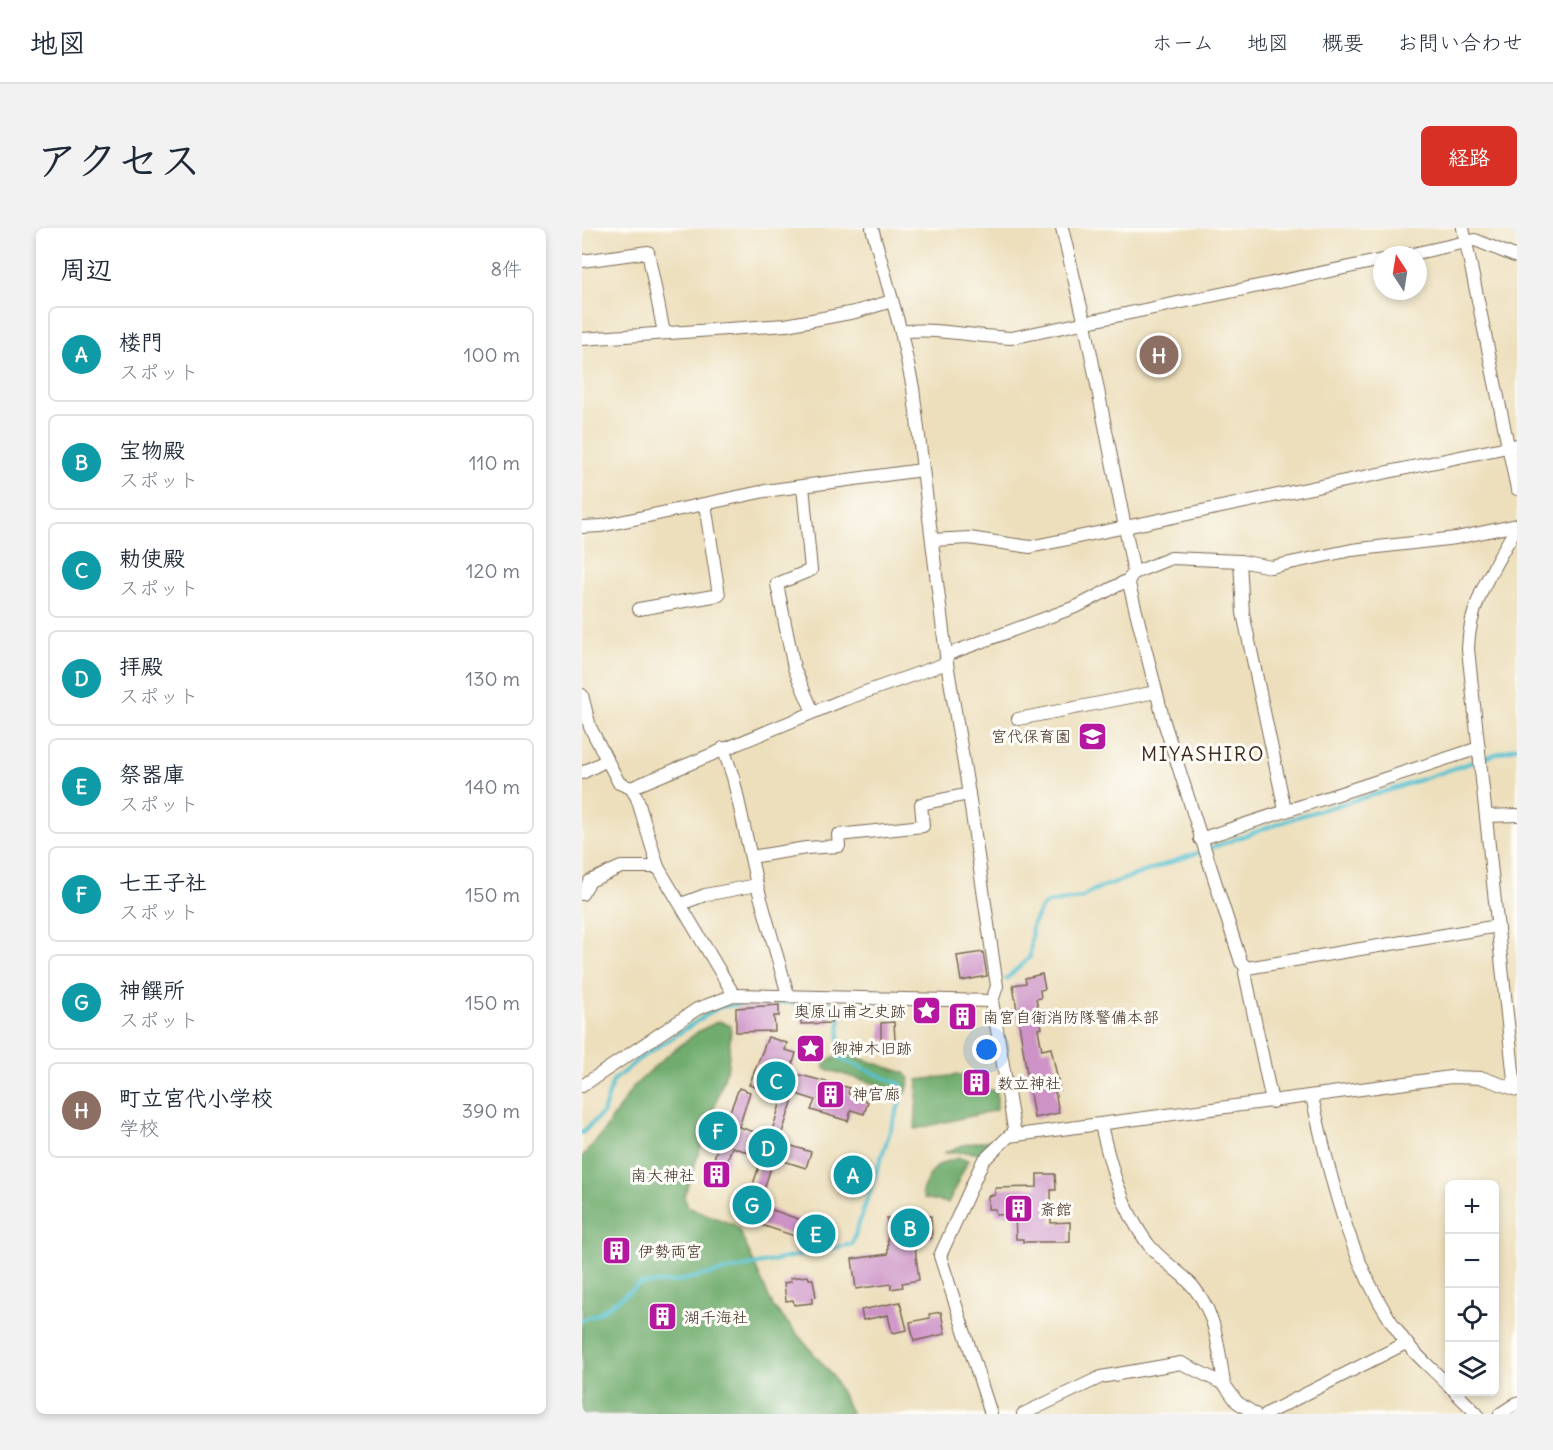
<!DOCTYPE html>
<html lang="ja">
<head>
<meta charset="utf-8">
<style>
  body { margin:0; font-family:Delius,"Klee One",sans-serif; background:#f2f2f3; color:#1f2937 }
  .controls { position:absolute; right:18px; bottom:18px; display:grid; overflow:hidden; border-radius:9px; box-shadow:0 3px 9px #0003 }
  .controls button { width:54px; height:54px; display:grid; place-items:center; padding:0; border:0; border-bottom:2px solid #e0e1e3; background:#fff; color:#1f2937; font:30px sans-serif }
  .compass { position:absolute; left:791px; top:18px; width:54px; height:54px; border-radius:50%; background:#fff; box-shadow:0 3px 9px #0003; rotate:348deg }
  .you { position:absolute; left:405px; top:822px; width:21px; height:21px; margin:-15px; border:4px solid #fff; border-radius:50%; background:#1a73e8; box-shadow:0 0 0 9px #1a73e833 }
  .badge { display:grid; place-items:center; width:39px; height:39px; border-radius:50%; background:#d93025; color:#fff; font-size:20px; font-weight:700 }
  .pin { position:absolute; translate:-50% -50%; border:3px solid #fff; box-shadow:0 2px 6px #0006 }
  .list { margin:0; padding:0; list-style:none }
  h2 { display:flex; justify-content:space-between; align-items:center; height:78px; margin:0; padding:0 24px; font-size:26px }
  h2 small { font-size:20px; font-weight:400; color:#747a83 }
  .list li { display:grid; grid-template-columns:39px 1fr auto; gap:18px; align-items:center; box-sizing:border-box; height:96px; margin:0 12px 12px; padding:0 12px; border:2px solid #e0e1e3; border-radius:9px }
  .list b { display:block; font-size:22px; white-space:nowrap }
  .list p { margin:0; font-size:20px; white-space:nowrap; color:#747a83 }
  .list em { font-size:20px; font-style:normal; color:#747a83 }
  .icon { flex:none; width:33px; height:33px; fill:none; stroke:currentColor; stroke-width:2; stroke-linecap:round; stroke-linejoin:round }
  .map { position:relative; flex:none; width:935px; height:1186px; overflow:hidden; border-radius:9px }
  header { display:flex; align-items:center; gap:36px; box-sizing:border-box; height:84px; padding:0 30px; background:#fff; border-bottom:2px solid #e0e1e3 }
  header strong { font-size:28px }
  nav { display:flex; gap:33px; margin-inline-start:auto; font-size:21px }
  .intro { display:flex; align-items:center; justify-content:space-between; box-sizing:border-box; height:144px; padding:0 36px }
  h1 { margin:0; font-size:42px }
  .button { padding:15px 27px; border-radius:9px; background:#d93025; color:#fff; font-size:21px; font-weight:700 }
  main { display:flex; gap:36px; padding:0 36px }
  aside { flex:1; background:#fff; border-radius:9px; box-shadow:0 3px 9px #0003 }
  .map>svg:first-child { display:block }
  .forest { fill:#6fac6d; stroke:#556b46; stroke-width:1.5 }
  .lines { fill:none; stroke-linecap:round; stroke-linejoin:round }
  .stream { stroke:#56c1d0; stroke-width:4 }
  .building { fill:#cd93c7 }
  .minor-casing { stroke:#796955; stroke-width:14 }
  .minor { stroke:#fff; stroke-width:12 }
  .labels { text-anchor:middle; stroke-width:6; stroke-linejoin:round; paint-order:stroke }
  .poi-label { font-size:16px; fill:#3b2a1e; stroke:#fdfcf7; text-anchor:start }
  .quarter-label { font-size:20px; letter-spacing:1.5px; fill:#3b2a1e; stroke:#fdfcf7 }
</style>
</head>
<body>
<header>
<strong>地図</strong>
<nav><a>ホーム</a><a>地図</a><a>概要</a><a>お問い合わせ</a></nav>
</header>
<div class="intro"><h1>アクセス</h1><a class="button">経路</a></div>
<main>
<aside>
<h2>周辺<small>8件</small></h2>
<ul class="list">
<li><span class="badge" style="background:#0f9aa8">A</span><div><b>楼門</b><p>スポット</p></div><em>100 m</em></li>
<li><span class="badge" style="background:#0f9aa8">B</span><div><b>宝物殿</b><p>スポット</p></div><em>110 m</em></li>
<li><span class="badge" style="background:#0f9aa8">C</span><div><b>勅使殿</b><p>スポット</p></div><em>120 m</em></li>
<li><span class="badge" style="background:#0f9aa8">D</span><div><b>拝殿</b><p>スポット</p></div><em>130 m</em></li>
<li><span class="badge" style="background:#0f9aa8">E</span><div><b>祭器庫</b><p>スポット</p></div><em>140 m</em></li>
<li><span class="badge" style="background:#0f9aa8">F</span><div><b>七王子社</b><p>スポット</p></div><em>150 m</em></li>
<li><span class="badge" style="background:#0f9aa8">G</span><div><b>神饌所</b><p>スポット</p></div><em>150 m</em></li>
<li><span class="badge" style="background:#8d6e63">H</span><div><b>町立宮代小学校</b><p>学校</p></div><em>390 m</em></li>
</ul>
</aside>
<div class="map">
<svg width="935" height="1186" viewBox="0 0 935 1186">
  <rect width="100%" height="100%" fill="#fdfcf7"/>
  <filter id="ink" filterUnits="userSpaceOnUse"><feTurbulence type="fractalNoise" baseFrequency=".0167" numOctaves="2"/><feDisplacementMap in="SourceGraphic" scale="12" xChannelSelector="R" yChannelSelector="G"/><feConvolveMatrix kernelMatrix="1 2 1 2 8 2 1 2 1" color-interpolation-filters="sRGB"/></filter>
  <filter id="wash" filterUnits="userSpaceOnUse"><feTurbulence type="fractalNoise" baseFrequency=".008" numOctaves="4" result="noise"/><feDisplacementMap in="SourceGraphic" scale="24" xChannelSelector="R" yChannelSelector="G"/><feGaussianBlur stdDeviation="1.35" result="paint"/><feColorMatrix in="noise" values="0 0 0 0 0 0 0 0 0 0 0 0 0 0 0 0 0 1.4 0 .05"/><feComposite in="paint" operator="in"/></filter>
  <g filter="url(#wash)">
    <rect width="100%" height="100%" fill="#eddfbc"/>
    <!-- forest -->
    <g class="forest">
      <path d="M137 793 149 798 146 838 102 969 106 979 152 997 157 1002 191 1078 250 1147 270 1186H0V929L20 906 51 859 82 830 117 803Z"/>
      <path d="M268 823 280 831 323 845 328 851 324 865 243 841 242 836 252 829Z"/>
      <path d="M401 844 405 862H415V882L333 901 336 852Z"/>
      <path d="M420 910 400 926 386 924 362 925 381 917Z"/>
      <path d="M377 930 386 932 366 975 342 970C339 964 340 962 343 956 351 939 358 934 377 930Z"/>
    </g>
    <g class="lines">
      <!-- stream -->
      <g class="stream">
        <path d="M424 751 448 729 450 697 459 680 465 675 499 670 512 662 718 588 808 562 935 519"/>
        <path d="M0 905 21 885 31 853 57 831 137 779 174 774 261 776"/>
        <path d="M0 1092 17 1085 58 1056 91 1054 270 1016 321 865 318 856 259 831 257 817 258 776"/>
      </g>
    </g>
    <g id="blocks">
      <!-- building -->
      <g class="building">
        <path d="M401 724 405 748 379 753 375 728Z"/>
        <path d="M460 746 463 761 458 762 459 770 454 771 460 800 456 801 460 822 469 820 478 862 473 863 477 885 452 890 431 757 444 755 443 750Z"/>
        <path d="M197 777V788H192L193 803 154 804V780Z"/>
        <path d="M219 783H249V795L219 796Z"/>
        <path d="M312 794 313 812H299V795Z"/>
        <path d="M186 809 205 815 203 822 214 825 210 839 199 842 268 860 266 865 270 869 286 874 282 886 269 882 266 893 229 882 233 872 214 866 211 871 197 914 229 924 224 940 192 930 177 977 241 1000 239 1013 223 1008 222 1011 173 995 175 989 162 984 180 929 150 919 138 954 127 950 137 912 130 911 136 894 143 896 157 860 168 864 157 899 188 909 201 867 167 857Z"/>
        <path d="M265 928 287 936 278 964 255 957Z"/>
        <path d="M455 946H473L474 962H469V995L488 994V1014H441V1011H434L433 986 414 987 413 981H406V968L413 967V960L455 959Z"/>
        <path d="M349 988 350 1010 332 1011 337 1052 320 1055 321 1059 309 1061V1056L274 1061 270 1031 306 1026 305 990Z"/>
        <path d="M226 1048 227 1051H231L234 1069 230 1070V1075L212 1077 211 1072 204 1073 202 1055 209 1054 208 1050Z"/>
        <path d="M318 1074 325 1102 310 1105 306 1087 281 1092 279 1082Z"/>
        <path d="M359 1084 363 1106 332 1113 328 1094 348 1090 347 1086Z"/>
      </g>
    </g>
  </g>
  <g filter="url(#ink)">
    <use href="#blocks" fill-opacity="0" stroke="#796955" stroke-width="1.5"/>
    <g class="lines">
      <defs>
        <g id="minor">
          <path d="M290 0 319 104 331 160 365 435 387 566 415 758 410 773 433 906"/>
          <path d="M881 0 935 261"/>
          <path d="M826 27 893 12 935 29"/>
          <path d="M0 33 66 24 82 105"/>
          <path d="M319 104C355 99 392 109 429 110L800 32"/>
          <path d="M0 111 204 97 273 84 310 73"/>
          <path d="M221 258 229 342 195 356 212 440 231 484"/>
          <path d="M0 299 19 298 183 263 340 242"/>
          <path d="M350 312 387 310 448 319 935 217"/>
          <path d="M658 333 661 385 703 582"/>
          <path d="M552 345 589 330 658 333 689 339 770 322 874 310 935 297"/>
          <path d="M546 352 582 494 659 734 665 740 916 698"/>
          <path d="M57 381 137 367 123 276"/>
          <path d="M364 427 496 378 546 352 552 345 503 96 480 0"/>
          <path d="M0 467 8 499 37 555 49 560 55 570 76 639 152 767"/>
          <path d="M436 491 574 464"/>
          <path d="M141 520 151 549 175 657 206 767"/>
          <path d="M0 545 25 532"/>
          <path d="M49 560 261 472 365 435"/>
          <path d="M905 588 935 587"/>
          <path d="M618 611 897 520"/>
          <path d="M169 629 224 620 257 618 256 607 341 598 339 576 387 566"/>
          <path d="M0 666 8 653 39 639H76"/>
          <path d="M99 676 123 667 175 657"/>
          <path d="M665 740 663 745 690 874"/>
          <path d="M0 858 115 781 152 767 410 773"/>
          <path d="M933 861 886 421C887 374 913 338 935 298"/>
          <path d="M730 869C750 955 768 1040 822 1112 835 1129 853 1143 867 1158"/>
          <path d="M519 897C529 940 540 981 566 1016 577 1030 591 1039 603 1050 634 1079 636 1116 642 1156"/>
          <path d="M873 1164 895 1186"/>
          <path d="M409 1186 358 1028 401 933 427 908 869 849 901 850 935 862"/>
          <path d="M441 1186 519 1149 599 1135 642 1156 655 1174 673 1186"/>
          <path d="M684 1186 824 1115"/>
          <path d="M918 1186 935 1175"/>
        </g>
      </defs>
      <!-- minor casing -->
      <use href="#minor" class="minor-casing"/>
      <!-- minor -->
      <use href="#minor" class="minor"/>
    </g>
  </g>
  <!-- icons -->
  <defs>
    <symbol id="school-square" viewBox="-11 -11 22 22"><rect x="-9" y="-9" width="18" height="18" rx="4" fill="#b5179e" stroke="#fdfcf7"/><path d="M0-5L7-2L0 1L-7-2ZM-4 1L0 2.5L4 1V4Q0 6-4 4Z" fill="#fff"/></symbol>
    <symbol id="sight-square" viewBox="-11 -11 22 22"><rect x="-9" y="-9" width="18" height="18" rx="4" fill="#b5179e" stroke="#fdfcf7"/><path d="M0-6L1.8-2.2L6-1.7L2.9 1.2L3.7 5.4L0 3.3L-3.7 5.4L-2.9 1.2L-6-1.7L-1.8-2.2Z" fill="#fff"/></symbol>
    <symbol id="building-square" viewBox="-11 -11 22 22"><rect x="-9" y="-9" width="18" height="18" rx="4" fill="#b5179e" stroke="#fdfcf7"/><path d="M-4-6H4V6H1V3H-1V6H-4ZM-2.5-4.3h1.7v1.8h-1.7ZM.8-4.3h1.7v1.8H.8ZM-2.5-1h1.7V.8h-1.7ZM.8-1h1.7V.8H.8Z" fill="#fff"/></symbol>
  </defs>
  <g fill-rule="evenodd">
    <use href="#school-square" x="494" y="492" width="33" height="33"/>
    <use href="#sight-square" x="328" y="766" width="33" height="33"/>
    <use href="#building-square" x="364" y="772" width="33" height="33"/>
    <use href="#sight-square" x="212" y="804" width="33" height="33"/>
    <use href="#building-square" x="378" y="838" width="33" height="33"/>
    <use href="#building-square" x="232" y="850" width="33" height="33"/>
    <use href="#building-square" x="118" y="930" width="33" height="33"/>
    <use href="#building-square" x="420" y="964" width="33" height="33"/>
    <use href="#building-square" x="18" y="1006" width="33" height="33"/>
    <use href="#building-square" x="64" y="1072" width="33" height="33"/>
  </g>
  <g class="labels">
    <!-- poi labels -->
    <g class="poi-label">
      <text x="489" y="514" text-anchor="end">宮代保育園</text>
      <text x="324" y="789" text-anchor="end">奥原山甫之史跡</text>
      <text x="401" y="795">南宮自衛消防隊警備本部</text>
      <text x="250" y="826">御神木旧跡</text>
      <text x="415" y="861">数立神社</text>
      <text x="270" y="872">神官廊</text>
      <text x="113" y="953" text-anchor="end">南大神社</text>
      <text x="458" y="987">斎館</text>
      <text x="56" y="1029">伊勢両宮</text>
      <text x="102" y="1095">湖千海社</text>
    </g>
    <!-- quarter labels -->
    <g class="quarter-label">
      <text x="621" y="533">MIYASHIRO</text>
    </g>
  </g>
</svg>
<div class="controls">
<button>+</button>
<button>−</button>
<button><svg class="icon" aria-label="locate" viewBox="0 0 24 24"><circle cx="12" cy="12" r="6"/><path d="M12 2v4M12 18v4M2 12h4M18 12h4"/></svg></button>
<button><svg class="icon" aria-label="layers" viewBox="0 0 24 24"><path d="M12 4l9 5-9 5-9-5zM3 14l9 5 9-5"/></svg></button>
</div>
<svg class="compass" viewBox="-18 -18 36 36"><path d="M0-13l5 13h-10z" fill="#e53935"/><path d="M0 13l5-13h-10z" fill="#747a83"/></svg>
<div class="you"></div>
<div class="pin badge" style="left:271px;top:947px;background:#0f9aa8">A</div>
<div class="pin badge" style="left:328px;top:1000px;background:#0f9aa8">B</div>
<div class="pin badge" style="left:194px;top:853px;background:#0f9aa8">C</div>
<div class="pin badge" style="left:186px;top:920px;background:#0f9aa8">D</div>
<div class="pin badge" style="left:234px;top:1006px;background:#0f9aa8">E</div>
<div class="pin badge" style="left:136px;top:903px;background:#0f9aa8">F</div>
<div class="pin badge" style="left:170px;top:977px;background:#0f9aa8">G</div>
<div class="pin badge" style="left:577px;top:127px;background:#8d6e63">H</div>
</div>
</main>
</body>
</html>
